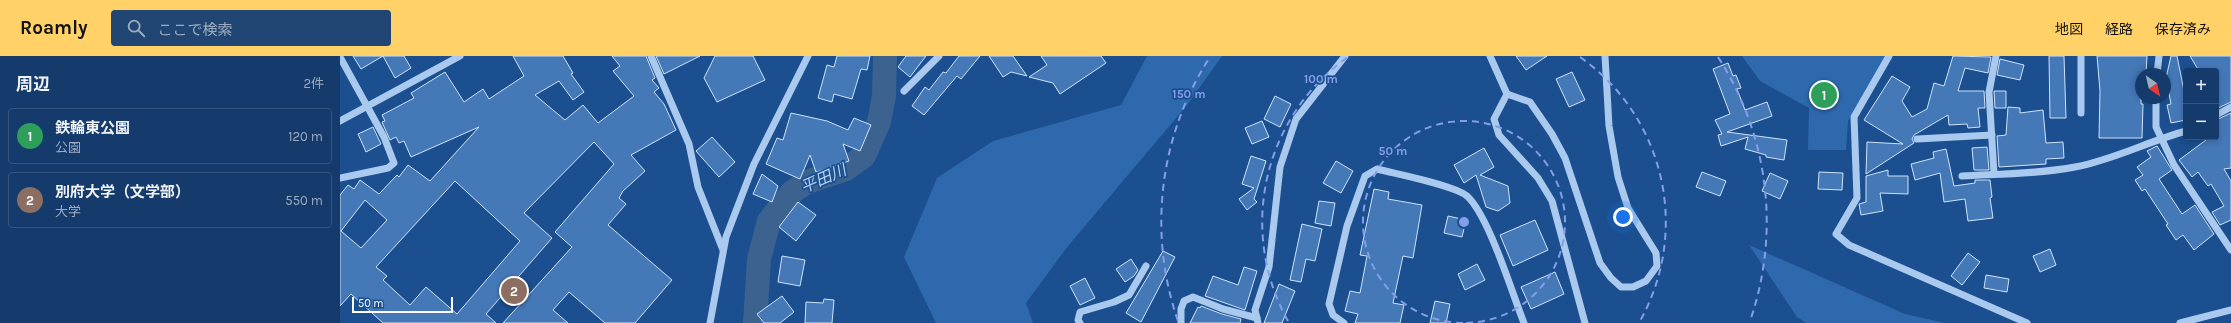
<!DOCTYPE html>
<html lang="ja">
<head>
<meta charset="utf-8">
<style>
  body { margin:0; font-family:Karla,"Noto Sans JP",sans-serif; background:#214673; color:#f1f3f6 }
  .controls { position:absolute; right:12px; top:12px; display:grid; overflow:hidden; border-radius:4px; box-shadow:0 2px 6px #0003 }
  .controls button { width:36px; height:36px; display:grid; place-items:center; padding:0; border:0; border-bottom:1px solid #33557e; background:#143b6b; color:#f1f3f6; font:20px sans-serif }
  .compass { position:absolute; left:1795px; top:12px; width:36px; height:36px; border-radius:50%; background:#143b6b; box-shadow:0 2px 6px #0003; rotate:146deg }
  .scale { position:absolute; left:12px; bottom:10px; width:101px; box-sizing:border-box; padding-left:4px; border:2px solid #fff; border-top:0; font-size:11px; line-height:14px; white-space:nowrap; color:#fff; -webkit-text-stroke:3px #1b4f8f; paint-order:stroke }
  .you { position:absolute; left:1283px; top:161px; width:14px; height:14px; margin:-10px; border:3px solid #fff; border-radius:50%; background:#1a73e8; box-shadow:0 0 0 6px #1a73e833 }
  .badge { display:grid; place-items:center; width:26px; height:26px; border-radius:50%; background:#ffd166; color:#fff; font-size:13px; font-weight:700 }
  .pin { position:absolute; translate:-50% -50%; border:2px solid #fff; box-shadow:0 1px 4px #0006 }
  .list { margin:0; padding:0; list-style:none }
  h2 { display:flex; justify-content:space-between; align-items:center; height:52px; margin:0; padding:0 16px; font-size:17px }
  h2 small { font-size:13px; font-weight:400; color:#9dadc1 }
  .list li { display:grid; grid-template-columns:26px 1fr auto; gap:12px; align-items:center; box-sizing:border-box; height:56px; margin:0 8px 8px; padding:0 8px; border:1px solid #33557e; border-radius:4px }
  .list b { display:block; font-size:15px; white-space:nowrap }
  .list p { margin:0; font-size:13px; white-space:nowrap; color:#9dadc1 }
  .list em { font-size:13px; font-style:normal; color:#9dadc1 }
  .icon { flex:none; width:22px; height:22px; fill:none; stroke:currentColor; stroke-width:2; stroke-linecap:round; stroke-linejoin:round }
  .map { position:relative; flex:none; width:1891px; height:267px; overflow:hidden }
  header { display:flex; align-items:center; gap:24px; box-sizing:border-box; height:56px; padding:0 20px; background:#ffd166; color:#111 }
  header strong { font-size:19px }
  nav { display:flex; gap:22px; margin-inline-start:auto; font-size:14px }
  .search { width:280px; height:36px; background:#214673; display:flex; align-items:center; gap:10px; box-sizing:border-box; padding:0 14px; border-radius:4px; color:#9dadc1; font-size:15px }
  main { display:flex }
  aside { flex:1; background:#143b6b }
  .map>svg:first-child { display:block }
  .green { fill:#2e69ad }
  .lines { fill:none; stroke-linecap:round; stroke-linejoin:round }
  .river { stroke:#3c6290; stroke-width:24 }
  .building { fill:#4478b7; stroke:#cfe3fa; fill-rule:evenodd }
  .minor { stroke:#a9c9ee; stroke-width:7 }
  .ring { fill:none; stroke:#839eea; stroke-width:2; stroke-dasharray:7 5 }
  .labels { text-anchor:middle; stroke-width:3.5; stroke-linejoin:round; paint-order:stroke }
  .water-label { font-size:16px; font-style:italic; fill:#b5d3f5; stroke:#1b4f8f }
  .centre { fill:#839eea; stroke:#1b4f8f; stroke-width:2 }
  .ring-label { font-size:12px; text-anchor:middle; font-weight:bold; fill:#839eea; stroke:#1b4f8f; stroke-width:3.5; stroke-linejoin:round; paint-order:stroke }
</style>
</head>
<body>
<header>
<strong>Roamly</strong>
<div class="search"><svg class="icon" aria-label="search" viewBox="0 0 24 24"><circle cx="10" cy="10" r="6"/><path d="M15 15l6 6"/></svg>ここで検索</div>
<nav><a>地図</a><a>経路</a><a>保存済み</a></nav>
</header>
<main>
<aside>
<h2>周辺<small>2件</small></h2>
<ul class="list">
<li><span class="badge" style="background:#2e9e5b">1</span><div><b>鉄輪東公園</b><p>公園</p></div><em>120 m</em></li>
<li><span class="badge" style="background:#8d6e63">2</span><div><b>別府大学（文学部）</b><p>大学</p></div><em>550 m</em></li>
</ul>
</aside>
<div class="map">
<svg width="1891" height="267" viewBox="0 0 1891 267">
  <rect width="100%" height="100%" fill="#1b4f8f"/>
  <!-- green -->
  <g class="green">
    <path d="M807 0H882L848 48 728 190 686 247 693 267H596L564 201 597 122 653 85 781 49Z"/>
    <path d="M1402 0H1547L1508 65 1506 94H1468L1469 52 1420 25Z"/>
    <path d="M1409 189 1565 258 1605 267H1466L1457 261Z"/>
  </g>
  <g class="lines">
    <!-- river -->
    <path class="river" d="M415 267 419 203 429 165 452 136 467 126 506 113 524 100 539 66 544 40 545 0"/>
  </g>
  <!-- building -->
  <g class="building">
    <path d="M13 0H64L71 12 55 22 43 0 21 13Z"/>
    <path d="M173 0H223L233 17 231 18 244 36 233 44 219 25 195 39 225 64 243 49 258 67 294 40 273 15 280 10 272 0H306L315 22 312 24 319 32 314 36 324 48 336 74 291 99 305 115 283 135 279 142 286 148 268 169 332 224 295 267H265L229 236 213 254 228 267H163L232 191 215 176 274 108 254 86 184 157 212 182 146 258 156 267H43L11 238 0 250V139L8 129 14 133 20 124 39 138 57 119 59 121 68 109 90 125 139 71 71 101 64 85 59 87 56 81 50 84 42 66 45 65 42 59 74 42 71 37 105 16 124 46 143 33 149 43 184 20ZM115 125 180 185 117 258 86 231 70 249 43 224 47 220 36 211ZM25 144 47 164 21 192 1 175Z"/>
    <path d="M316 0H360L324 18Z"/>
    <path d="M375 0H413L425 24 377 46 364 22Z"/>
    <path d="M497 0H530L527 14 521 13 512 43 494 38 492 46 478 42 487 9 494 11Z"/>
    <path d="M566 0H586L570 21 558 11Z"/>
    <path d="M619 0H640L621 23 617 20 584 59 572 50 585 31 589 34 603 16 606 17Z"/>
    <path d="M649 0H673L687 20 671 16 663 21Z"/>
    <path d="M701 0H761L766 7 720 38 713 27 689 21 707 9Z"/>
    <path d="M1176 0H1207L1186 14Z"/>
    <path d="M1613 0 1651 1 1648 17 1625 12 1618 35H1644L1645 52H1638L1640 71 1628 72 1627 68 1609 69 1608 59 1574 79 1572 83 1574 87 1526 118 1527 86 1563 88 1524 64 1552 20 1570 31 1562 45 1572 61 1587 53 1594 27 1604 30Z"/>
    <path d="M1709 0H1724L1726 62H1710Z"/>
    <path d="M1757 0H1807L1806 18H1801V48H1803L1802 82H1759L1760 35Z"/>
    <path d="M1831 0H1837L1846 45V64L1831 67 1827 49 1831 48 1826 22Z"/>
    <path d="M1850 0H1891V46L1876 53V15H1859Z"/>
    <path d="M1660 3 1684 9 1680 24 1657 19Z"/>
    <path d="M1388 7 1393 20 1396 19 1401 32 1397 33 1405 54 1427 46 1432 60 1387 76 1447 84 1444 104 1426 101V99L1405 93 1408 81 1381 90 1378 79 1382 78 1375 64 1390 58 1373 13Z"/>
    <path d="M1232 16 1245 44 1229 51 1216 23Z"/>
    <path d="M1654 35H1666V52H1655Z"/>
    <path d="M935 40 951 48 940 71 924 63Z"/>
    <path d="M1668 51 1680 52V57L1703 54 1706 87 1723 86 1724 102 1706 103V108L1659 111 1657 80 1666 79Z"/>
    <path d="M451 57 487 65 508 74 514 62 531 69 520 95 503 88 509 105 476 116 470 99 460 123 426 108 437 82 443 84Z"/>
    <path d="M1891 57V112L1884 113 1891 125V164L1880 169 1872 156 1884 150 1871 128 1868 130 1858 116 1852 121 1839 104 1870 81H1876V64Z"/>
    <path d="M922 65 929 81 912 88 905 72Z"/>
    <path d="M33 71 41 88 26 96 18 78Z"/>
    <path d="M372 81 395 106 379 121 356 95Z"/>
    <path d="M1817 90 1832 114 1819 123 1842 158 1855 149 1874 178 1854 194 1843 179 1836 184 1826 169 1828 168 1805 133 1802 135 1795 124 1803 119 1797 111 1811 101 1807 95Z"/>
    <path d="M1647 91 1649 114H1634L1632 92Z"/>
    <path d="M1144 92 1154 111 1140 119 1168 130 1170 147 1158 155 1146 151 1136 119 1124 127 1114 109Z"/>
    <path d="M1606 93 1614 130 1635 127V124H1650L1652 141 1650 142 1653 162 1628 165 1625 143 1604 146 1600 117 1575 124 1571 108 1594 102 1593 96Z"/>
    <path d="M911 100 926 105 914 143 917 146 907 154 899 143 914 132 902 128Z"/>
    <path d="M996 105 1013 115 1001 137 983 127Z"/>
    <path d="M1548 114V120H1568V138L1540 137 1543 155 1521 159 1519 148 1526 146V120Z"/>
    <path d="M1362 116 1386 125 1380 140 1356 131Z"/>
    <path d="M1479 116 1503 117 1502 134 1478 133Z"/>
    <path d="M1430 117 1448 125 1440 143 1422 135Z"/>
    <path d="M422 118 438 130 432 146 413 138Z"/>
    <path d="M1034 133 1049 136 1048 143 1082 149 1073 202 1063 200 1053 247 1064 249 1060 267H1015L1018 258 1005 255 1010 235 1020 237 1027 200 1020 199Z"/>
    <path d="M979 145 995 147 991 170 975 167Z"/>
    <path d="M458 146 476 159 456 185 439 171Z"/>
    <path d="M1108 160 1126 164 1122 181 1104 177Z"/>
    <path d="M1195 164 1208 194 1173 210 1160 179Z"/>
    <path d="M962 168 982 173 975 205 966 203 961 226 950 224Z"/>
    <path d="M1710 193 1716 209 1700 216 1693 200Z"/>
    <path d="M823 195 835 201 801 266 786 257Z"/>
    <path d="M1628 197 1640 206 1622 229 1611 220Z"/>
    <path d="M442 200 465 204 460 230 438 226Z"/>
    <path d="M791 203 798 214 794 220 785 226 776 213Z"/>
    <path d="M1137 208 1145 224 1125 234 1118 218Z"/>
    <path d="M904 211 917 215 905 254 865 240 873 220 898 229Z"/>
    <path d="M1215 216 1224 238 1191 253 1181 231Z"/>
    <path d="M1646 219 1669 223 1667 236 1644 232Z"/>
    <path d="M745 222 755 242 740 249 730 230Z"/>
    <path d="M939 228 955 235 942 267H924Z"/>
    <path d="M442 240 454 256 440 267H424L417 258Z"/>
    <path d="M484 243 494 244 492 267H465L466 246 483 247Z"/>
    <path d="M1095 245 1110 248 1106 267H1090Z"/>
    <path d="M861 250 882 258 901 263 900 267H850L858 251 860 252Z"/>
  </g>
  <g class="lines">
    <!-- minor -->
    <g class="minor">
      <path d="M311 0 349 88 358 131 383 194"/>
      <path d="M1150 0 1167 38"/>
      <path d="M1549 0 1514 61 1517 142 1496 178 1509 189 1687 267"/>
      <path d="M1741 0V57"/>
      <path d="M0 1 44 81 54 107 48 112 0 122"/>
      <path d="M1817 18 1819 0"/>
      <path d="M564 35 599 0"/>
      <path d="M1816 42V71L1834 109 1891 194"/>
      <path d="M1876 59 1891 51"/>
      <path d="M0 65 120 0"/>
      <path d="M1577 83 1652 79"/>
      <path d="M1654 118 1649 36 1656 0"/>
      <path d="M1622 120C1659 118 1698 118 1735 111 1773 104 1809 85 1846 75"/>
      <path d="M370 267 386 181 414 108 468 0"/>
      <path d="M740 267 738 264 740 256 774 246 789 239 806 210"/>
      <path d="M841 267V253L844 245 853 241 883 253 917 262"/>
      <path d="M918 267 915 254 929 211 940 111 956 63 1005 0"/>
      <path d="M1004 267 993 259 989 248 1007 170 1025 120 1037 113C1056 118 1114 129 1127 140 1149 160 1172 237 1184 267"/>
      <path d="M1245 267 1212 145 1198 122 1159 79 1154 63 1167 38 1190 46 1212 78 1225 102 1260 207 1271 222 1281 231H1293L1306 225 1317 210 1316 197 1288 152 1278 121 1269 70 1265 0"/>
      <path d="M1840 267 1891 254"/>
    </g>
  </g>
  <!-- distance rings -->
  <g class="ring">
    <path d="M1123 267A101 101 0 1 1 1125 267"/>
    <path d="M948 265A202 202 0 0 1 1008 1M1240 1A202 202 0 0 1 1300 265"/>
    <path d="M838 265A303 303 0 0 1 870 1M1378 1A303 303 0 0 1 1410 265"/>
  </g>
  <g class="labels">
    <!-- water labels -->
    <g class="water-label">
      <text transform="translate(483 122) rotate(-24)" y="6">平田川</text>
    </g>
  </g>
  <circle cx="1124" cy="166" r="6" class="centre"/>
  <g class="ring-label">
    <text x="981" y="27">100 m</text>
    <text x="849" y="42">150 m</text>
    <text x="1053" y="99">50 m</text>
  </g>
</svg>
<div class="controls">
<button>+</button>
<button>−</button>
</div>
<svg class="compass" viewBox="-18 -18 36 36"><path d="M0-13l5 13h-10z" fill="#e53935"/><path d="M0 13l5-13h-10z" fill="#9dadc1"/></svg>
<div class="scale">50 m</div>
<div class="you"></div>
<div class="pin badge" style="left:1484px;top:39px;background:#2e9e5b">1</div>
<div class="pin badge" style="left:174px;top:235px;background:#8d6e63">2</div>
</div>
</main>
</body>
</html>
